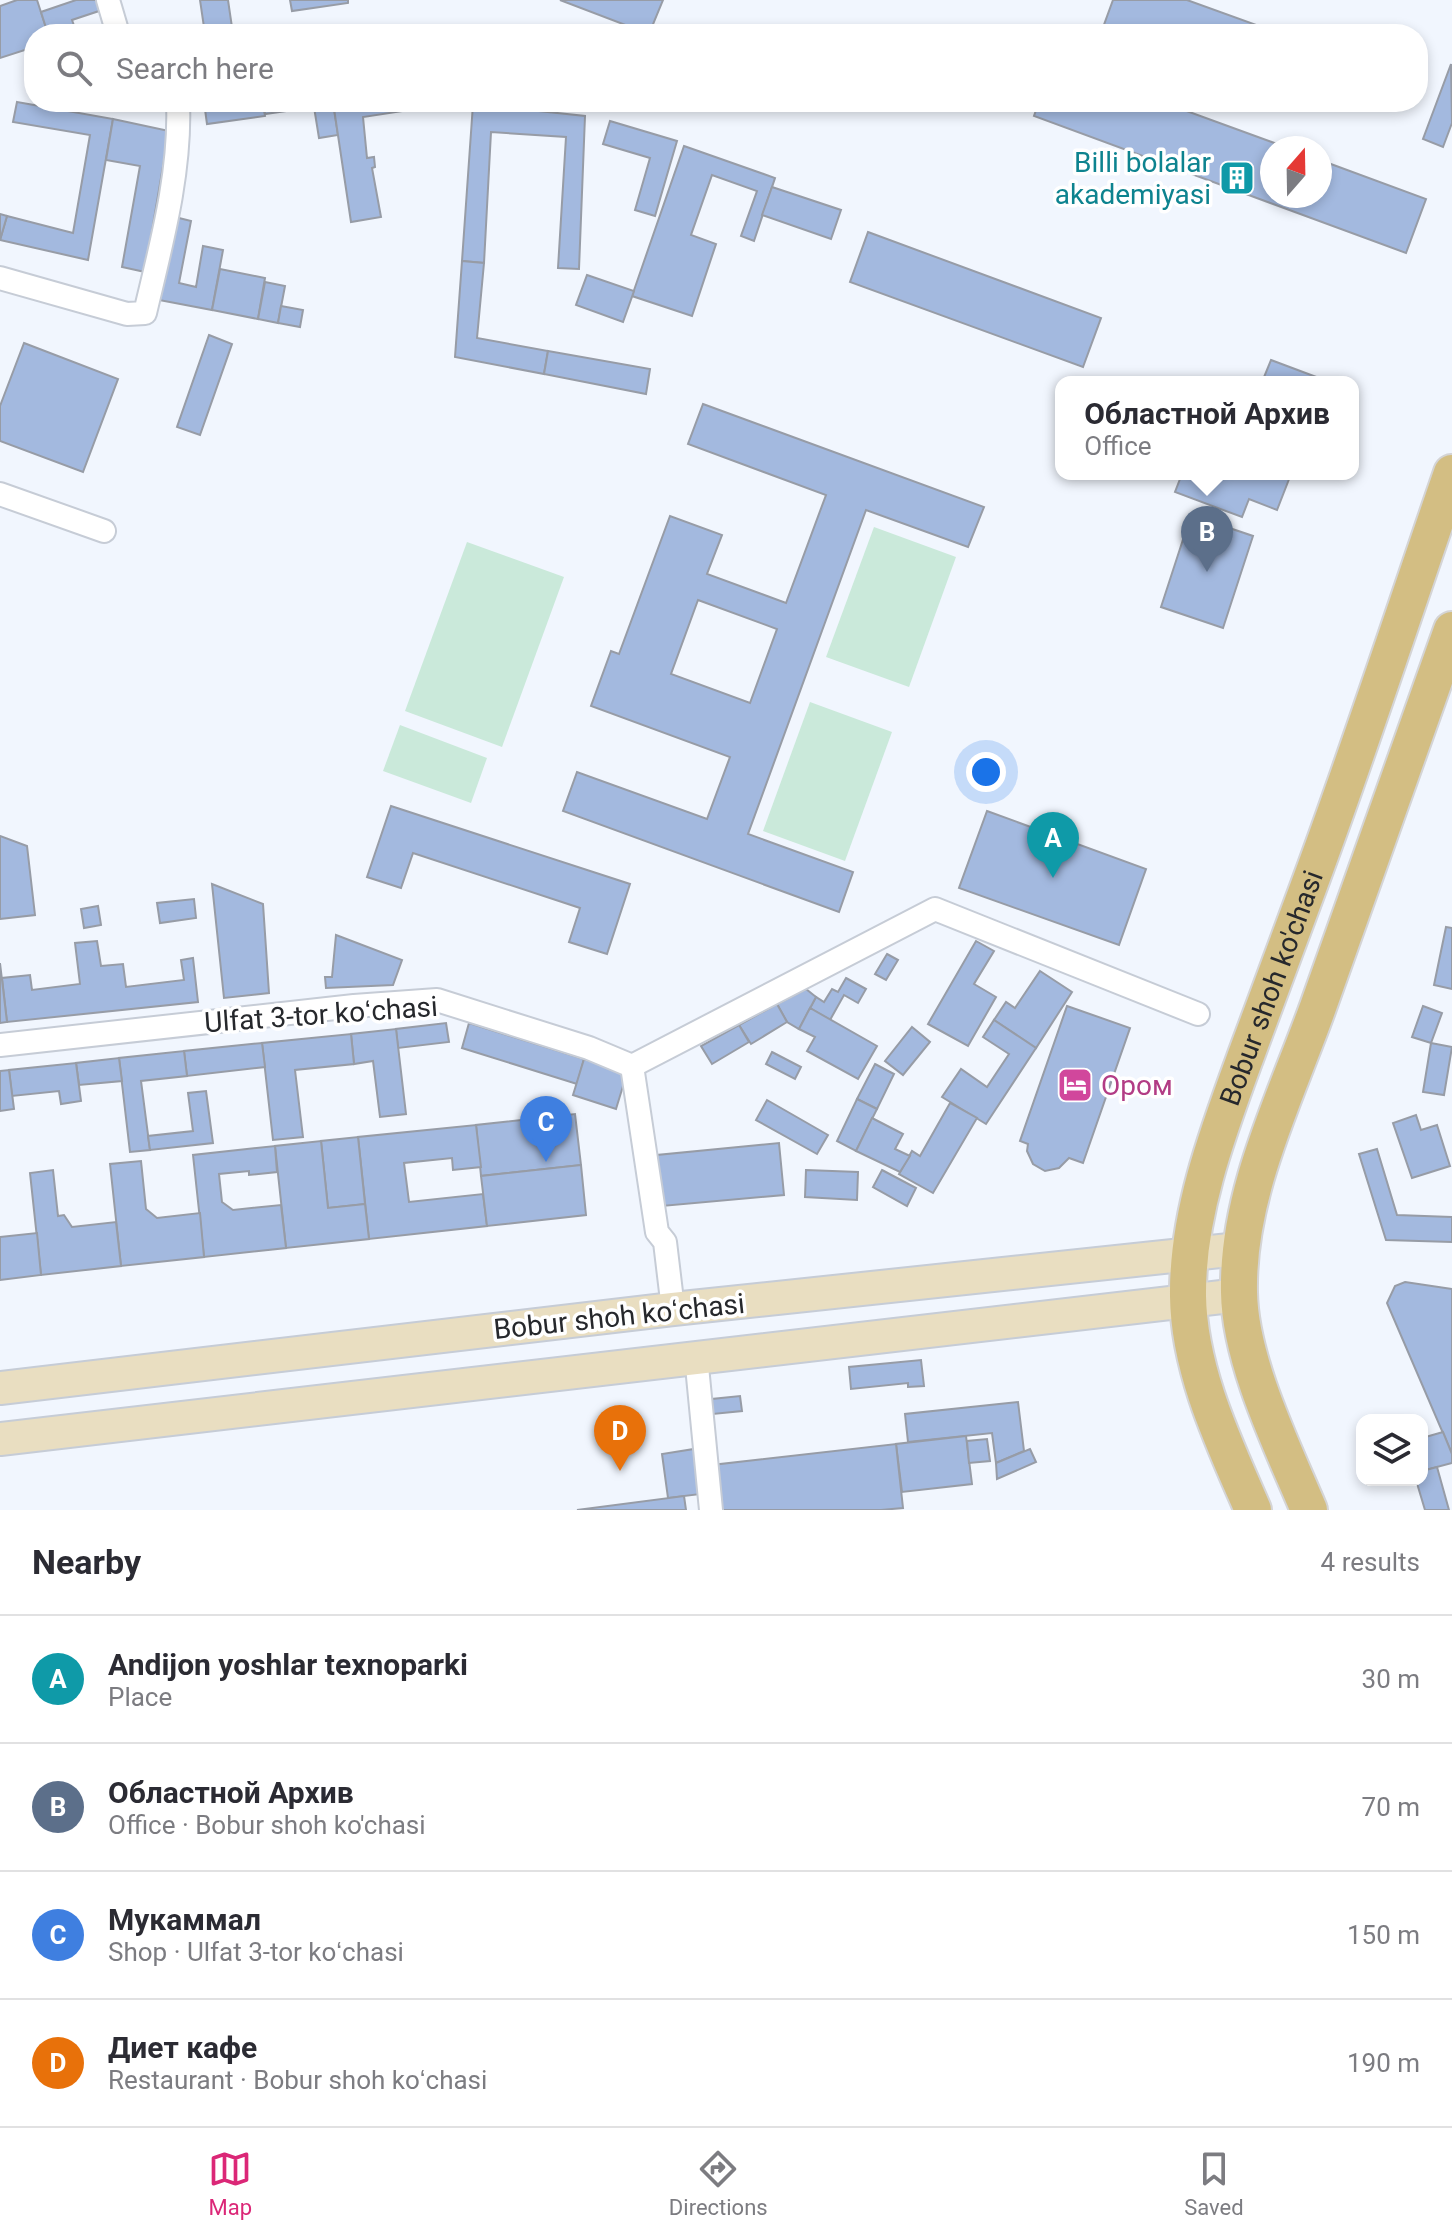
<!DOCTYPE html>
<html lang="en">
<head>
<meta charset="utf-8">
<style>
  body { margin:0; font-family:Roboto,sans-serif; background:#f7f7f7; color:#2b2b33 }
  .controls { position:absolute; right:24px; bottom:24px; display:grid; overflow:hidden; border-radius:16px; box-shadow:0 4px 12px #0003 }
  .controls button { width:72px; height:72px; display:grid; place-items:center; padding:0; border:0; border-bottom:2px solid #e1e1e2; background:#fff; color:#2b2b33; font:40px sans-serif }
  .compass { position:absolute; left:1260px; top:136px; width:72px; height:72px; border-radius:50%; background:#fff; box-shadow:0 4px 12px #0003; rotate:20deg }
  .you { position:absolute; left:986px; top:772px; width:28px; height:28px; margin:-20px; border:6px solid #fff; border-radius:50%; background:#1a73e8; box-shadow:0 0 0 12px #1a73e833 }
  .badge { display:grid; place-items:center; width:52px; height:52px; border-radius:50%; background:#db2777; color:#fff; font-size:26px; font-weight:700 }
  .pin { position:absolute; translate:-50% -66px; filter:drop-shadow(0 2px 4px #0008) }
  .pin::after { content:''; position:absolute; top:42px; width:28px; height:24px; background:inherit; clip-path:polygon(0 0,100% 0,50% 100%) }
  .popup { position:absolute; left:1055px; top:376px; width:304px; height:104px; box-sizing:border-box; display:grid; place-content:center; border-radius:16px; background:#fff; filter:drop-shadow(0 2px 6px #0005); font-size:26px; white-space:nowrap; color:#7c7c81 }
  .popup b { font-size:30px; color:#2b2b33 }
  .popup::after { content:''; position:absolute; left:50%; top:100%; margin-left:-16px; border:16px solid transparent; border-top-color:#fff }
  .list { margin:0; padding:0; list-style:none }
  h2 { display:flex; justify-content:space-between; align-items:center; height:104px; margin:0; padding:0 32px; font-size:34px }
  h2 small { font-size:26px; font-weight:400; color:#7c7c81 }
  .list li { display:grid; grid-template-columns:52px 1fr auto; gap:24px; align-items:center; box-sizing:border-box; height:128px; padding:0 32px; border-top:2px solid #e1e1e2 }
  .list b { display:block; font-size:30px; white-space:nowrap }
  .list p { margin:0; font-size:26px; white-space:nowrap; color:#7c7c81 }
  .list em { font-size:26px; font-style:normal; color:#7c7c81 }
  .icon { flex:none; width:44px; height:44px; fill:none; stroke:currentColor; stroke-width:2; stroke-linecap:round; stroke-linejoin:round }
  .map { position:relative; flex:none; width:1452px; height:1510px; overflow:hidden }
  .search { position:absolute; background:#fff; box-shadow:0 4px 12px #0003; left:24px; right:24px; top:24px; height:88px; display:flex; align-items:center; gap:20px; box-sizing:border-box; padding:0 28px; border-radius:32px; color:#7c7c81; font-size:30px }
  .sheet { height:616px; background:#fff }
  nav { display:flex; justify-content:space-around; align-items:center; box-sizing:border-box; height:112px; border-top:2px solid #e1e1e2; background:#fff; font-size:22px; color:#7c7c81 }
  nav a { display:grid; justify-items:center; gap:4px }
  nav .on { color:#db2777 }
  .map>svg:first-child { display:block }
  .green { fill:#cae9da }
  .building { fill:#a3b9df; stroke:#979ca6; stroke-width:2; fill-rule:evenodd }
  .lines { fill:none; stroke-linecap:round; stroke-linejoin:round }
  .street-casing { stroke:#c6ccd6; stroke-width:26 }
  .secondary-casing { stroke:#c6ccd6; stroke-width:36 }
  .primary-casing { stroke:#d4d4d5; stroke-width:40 }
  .street { stroke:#fff; stroke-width:22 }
  .secondary { stroke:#e9dec1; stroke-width:32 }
  .primary { stroke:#d3be83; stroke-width:36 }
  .labels { text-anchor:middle; stroke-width:7; stroke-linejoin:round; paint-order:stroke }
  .culture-label { font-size:28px; fill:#0d838f; stroke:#fff; text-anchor:end }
  .street-label { font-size:28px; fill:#26282c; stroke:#fff }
  .hotel-label { font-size:28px; fill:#b23c85; stroke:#fff; text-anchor:start }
</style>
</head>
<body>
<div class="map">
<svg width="1452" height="1510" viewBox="0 0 1452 1510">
  <rect width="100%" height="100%" fill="#f1f6fe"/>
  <!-- green -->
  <g class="green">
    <path d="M874 527 956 557 909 687 826 657Z"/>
    <path d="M467 542 564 577 502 747 405 711Z"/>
    <path d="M810 702 892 732 845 861 763 831Z"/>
    <path d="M400 725 487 758 471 803 383 771Z"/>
  </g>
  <!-- building -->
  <g class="building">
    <path d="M17 0H37L48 34H34V47L0 58V6Z"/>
    <path d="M76 0H99L102 10 72 20 77 34H48L41 12Z"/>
    <path d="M200 0H228L233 34H205Z"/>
    <path d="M290 0H348V3L292 11Z"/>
    <path d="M560 0H663L649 34Z"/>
    <path d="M1113 0H1187L1262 27 1259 34H1104L1101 33Z"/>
    <path d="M1451 64 1452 123 1443 147 1423 139Z"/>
    <path d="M17 102 113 119 88 260 0 240 7 216 73 233 90 135 13 122Z"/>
    <path d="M204 102H263L265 116 207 124Z"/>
    <path d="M263 102H333L338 135 319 138 314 107 265 114Z"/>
    <path d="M333 102H428L429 107 363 117 367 158 374 157 375 167 372 168 381 217 351 222Z"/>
    <path d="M1039 102H1162L1288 148H1272V196H1320V160L1426 199 1406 253 1034 116Z"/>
    <path d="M473 104 585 116 579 269 558 268 566 137 491 132 484 263 462 261Z"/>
    <path d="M113 119 169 131 145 272 122 267 140 166 106 160Z"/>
    <path d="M610 121 677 141 655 216 635 210 650 158 603 144Z"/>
    <path d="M684 146 775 178 754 241 741 236 757 191 712 175 691 235 716 244 692 316 632 296Z"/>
    <path d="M772 187 841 210 831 239 762 215Z"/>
    <path d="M0 214 7 216 0 240Z"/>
    <path d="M175 217 191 221 179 283 196 287 203 246 223 250 212 310 159 300Z"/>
    <path d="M868 232 1101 318 1083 367 850 282Z"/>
    <path d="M462 261 484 263 477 338 548 351 544 374 455 357Z"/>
    <path d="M220 269 265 278 258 319 212 310Z"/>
    <path d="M587 275 634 291 623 322 576 305Z"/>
    <path d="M265 282 285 286 278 323 258 319Z"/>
    <path d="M281 306 303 310 300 327 278 323Z"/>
    <path d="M209 335 232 344 200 435 177 427Z"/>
    <path d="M24 343 118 379 83 472 0 441V406Z"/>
    <path d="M548 351 650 369 646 394 544 374Z"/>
    <path d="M1271 360 1327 381V382H1262Z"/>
    <path d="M703 404 984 507 968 547 866 510 748 834 853 872 839 912 563 811 577 772 707 819 730 757 591 706 611 651 619 654 670 516 722 535 707 574 786 603 826 495 688 444ZM698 600 777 629 750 703 671 674Z"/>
    <path d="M1182 474H1291L1277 510 1249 499 1242 517 1175 492Z"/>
    <path d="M1191 515 1253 536 1223 628 1161 607Z"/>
    <path d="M391 806 630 884 607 954 569 942 580 908 413 853 401 888 367 877Z"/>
    <path d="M987 811 1146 869 1119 945 959 888Z"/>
    <path d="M0 836 27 846 35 915 0 919Z"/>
    <path d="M212 884 263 904 269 993 224 998Z"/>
    <path d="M194 899 196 918 160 923 157 903Z"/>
    <path d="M98 906 101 925 84 928 81 909Z"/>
    <path d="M1446 927 1452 928V989L1434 985Z"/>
    <path d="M336 935 402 960 393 985 326 988 325 977H332Z"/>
    <path d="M97 941 101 966 123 964 126 987 184 980 181 960 193 958 198 1002 7 1022 2 978 30 975 32 990 80 984 75 943Z"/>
    <path d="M976 941 994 951 974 984 996 997 968 1046 928 1024Z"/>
    <path d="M887 954 898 960 886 980 875 974Z"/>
    <path d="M0 963 7 1022 0 1023Z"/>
    <path d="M1040 971 1072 992 1036 1048 994 1020 1006 1002 1015 1008Z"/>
    <path d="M846 978 866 989 858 1003 844 995 830 1020 810 1008 816 997 824 1002 832 989 838 992Z"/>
    <path d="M806 989 816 997 799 1029 787 1022 777 1004Z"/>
    <path d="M777 1004 787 1022 751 1044 739 1025Z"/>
    <path d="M1067 1006 1130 1028 1083 1163 1069 1158 1059 1168 1045 1171 1033 1164 1027 1151 1028 1144 1020 1141Z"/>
    <path d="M1423 1006 1442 1013 1431 1043 1412 1037Z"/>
    <path d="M810 1008 877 1046 858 1079 807 1051 815 1037 799 1029Z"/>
    <path d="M994 1020 1036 1048 986 1124 942 1097 961 1069 987 1087 1009 1054 983 1037Z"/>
    <path d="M446 1023 449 1042 398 1048 396 1029Z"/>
    <path d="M469 1023 584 1059 577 1084 462 1048Z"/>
    <path d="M739 1025 749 1042 712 1064 701 1046Z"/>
    <path d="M912 1027 930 1042 903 1075 885 1061Z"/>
    <path d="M396 1029 406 1114 380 1117 373 1061 354 1064 351 1034Z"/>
    <path d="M351 1034 354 1064 295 1070 303 1137 273 1140 262 1043Z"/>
    <path d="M262 1043 265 1067 187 1076 184 1051Z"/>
    <path d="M1431 1043 1452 1047 1444 1095 1423 1092Z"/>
    <path d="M184 1051 187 1076 141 1081 150 1150 130 1152 119 1058Z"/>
    <path d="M772 1052 801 1067 795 1079 766 1064Z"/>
    <path d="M119 1058 122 1081 79 1085 76 1063Z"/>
    <path d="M584 1059 627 1073 616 1109 573 1095Z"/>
    <path d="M76 1063 81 1101 61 1104 59 1091 12 1096 9 1070Z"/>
    <path d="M875 1064 894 1074 877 1109 857 1099Z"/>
    <path d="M9 1070 14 1109 0 1111V1071Z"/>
    <path d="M206 1091 213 1143 150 1150 148 1136 193 1131 188 1093Z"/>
    <path d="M857 1099 877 1109 856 1151 837 1141Z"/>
    <path d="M767 1100 828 1135 817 1154 756 1120Z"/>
    <path d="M950 1103 977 1118 933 1193 899 1174 912 1151 920 1156Z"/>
    <path d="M575 1114 581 1165 481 1176 476 1125Z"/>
    <path d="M1416 1115 1421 1130 1437 1125 1450 1166 1412 1178 1393 1123Z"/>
    <path d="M872 1118 903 1134 895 1149 910 1156 900 1172 856 1151Z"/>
    <path d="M476 1125 481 1167 453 1170 452 1158 404 1163 409 1202 483 1194 487 1226 369 1239 358 1137Z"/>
    <path d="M358 1137 365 1204 328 1208 321 1141Z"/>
    <path d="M321 1141 328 1208 365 1204 369 1239 286 1248 275 1146Z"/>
    <path d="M779 1143 784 1195 662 1206 657 1155Z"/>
    <path d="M275 1146 277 1172 249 1175V1171L219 1174 222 1202 233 1210 281 1205 286 1248 204 1257 193 1155Z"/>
    <path d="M1377 1149 1397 1215 1452 1217V1242L1386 1240 1359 1154Z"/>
    <path d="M141 1161 146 1209 157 1218 200 1213 204 1257 121 1266 110 1164Z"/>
    <path d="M581 1165 586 1215 487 1226 481 1176Z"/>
    <path d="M53 1170 58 1216 64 1215 72 1227 116 1222 121 1266 41 1275 30 1173Z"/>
    <path d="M806 1170 858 1172 857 1200 805 1197Z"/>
    <path d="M882 1170 916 1188 907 1206 873 1187Z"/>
    <path d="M37 1233 41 1275 0 1280V1237Z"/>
    <path d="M1405 1282 1452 1289V1454L1387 1303 1395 1286Z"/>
    <path d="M921 1360 924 1386 908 1387V1383L851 1389 849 1367Z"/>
    <path d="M740 1396 742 1411 713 1414 712 1399Z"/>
    <path d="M1018 1402 1024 1451 996 1463 992 1433 908 1442 905 1414Z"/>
    <path d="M1443 1432 1452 1454V1463L1422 1471V1438Z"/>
    <path d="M966 1436 972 1484 902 1492 896 1444Z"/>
    <path d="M987 1439 990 1461 969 1463 967 1441Z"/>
    <path d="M896 1444 903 1508 881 1510H717L712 1465Z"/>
    <path d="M694 1449 701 1494 668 1498 662 1454Z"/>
    <path d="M1030 1449 1036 1462 997 1479 996 1463Z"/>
    <path d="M1437 1467 1449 1510H1425L1416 1480H1422V1471Z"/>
    <path d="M684 1496 686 1510H577Z"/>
  </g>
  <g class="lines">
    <defs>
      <g id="street">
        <path d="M108 0 118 34"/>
        <path d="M0 278 127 314 145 313C161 245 181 173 178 102"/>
        <path d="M0 494 104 531"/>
        <path d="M0 1045 354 1006 437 1000 589 1048 632 1066"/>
        <path d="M632 1066 935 909 1198 1014"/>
        <path d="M632 1066 657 1232 665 1242 673 1309"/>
        <path d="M696 1356 711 1510"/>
      </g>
      <g id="secondary">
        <path d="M0 1388 673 1309 1239 1249"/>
        <path d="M0 1439 1239 1295"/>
      </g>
      <g id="primary">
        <path id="s1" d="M1253 1510C1224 1443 1189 1371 1188 1296 1187 1212 1219 1129 1248 1050 1269 994 1290 937 1311 880 1361 745 1405 609 1452 473"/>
        <path d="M1309 1510C1282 1446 1240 1361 1239 1292 1237 1193 1285 1099 1318 1007 1363 881 1407 755 1452 630"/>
      </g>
    </defs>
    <!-- street casing -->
    <use href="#street" class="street-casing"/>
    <!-- secondary casing -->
    <use href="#secondary" class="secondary-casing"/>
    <!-- primary casing -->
    <use href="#primary" class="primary-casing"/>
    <!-- street -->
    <use href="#street" class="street"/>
    <!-- secondary -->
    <use href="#secondary" class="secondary"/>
    <!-- primary -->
    <use href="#primary" class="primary"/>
  </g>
  <!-- icons -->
  <defs>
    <symbol id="building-square" viewBox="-11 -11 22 22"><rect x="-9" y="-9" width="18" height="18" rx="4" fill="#0f9aa8" stroke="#fff"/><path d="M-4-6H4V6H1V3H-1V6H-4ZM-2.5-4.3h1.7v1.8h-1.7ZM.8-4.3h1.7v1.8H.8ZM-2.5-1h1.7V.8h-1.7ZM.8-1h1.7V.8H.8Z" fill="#fff"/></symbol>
    <symbol id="hotel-square" viewBox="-11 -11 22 22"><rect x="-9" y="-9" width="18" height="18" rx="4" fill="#d1479c" stroke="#fff"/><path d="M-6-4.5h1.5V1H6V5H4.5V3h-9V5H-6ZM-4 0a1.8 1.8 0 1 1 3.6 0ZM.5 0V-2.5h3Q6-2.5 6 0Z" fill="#fff"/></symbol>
  </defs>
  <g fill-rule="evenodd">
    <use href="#building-square" x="1217" y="158" width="40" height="40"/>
    <use href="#hotel-square" x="1055" y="1065" width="40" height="40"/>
  </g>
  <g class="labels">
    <!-- culture labels -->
    <g class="culture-label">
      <text x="1211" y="172">Billi bolalar<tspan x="1211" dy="32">akademiyasi</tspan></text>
    </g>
    <!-- street labels -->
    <g class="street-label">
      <text dy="10" stroke="none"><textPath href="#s1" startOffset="546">Bobur shoh ko'chasi</textPath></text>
      <text transform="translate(321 1014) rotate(-4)" y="10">Ulfat 3-tor koʻchasi</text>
      <text transform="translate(619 1316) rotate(-6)" y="10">Bobur shoh koʻchasi</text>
    </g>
    <!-- hotel labels -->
    <g class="hotel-label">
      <text x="1101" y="1095">Ором</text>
    </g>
  </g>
</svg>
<div class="controls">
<button><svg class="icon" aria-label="layers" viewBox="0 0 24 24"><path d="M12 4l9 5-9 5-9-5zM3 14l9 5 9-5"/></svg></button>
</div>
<svg class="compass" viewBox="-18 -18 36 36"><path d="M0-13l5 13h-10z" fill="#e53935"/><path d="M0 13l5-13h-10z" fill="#7c7c81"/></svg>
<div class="you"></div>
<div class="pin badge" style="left:1053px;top:878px;background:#0f9aa8">A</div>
<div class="pin badge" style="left:1207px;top:572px;background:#5c6f8a">B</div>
<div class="popup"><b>Областной Архив</b>Office</div>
<div class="pin badge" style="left:546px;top:1162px;background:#3f7fe0">C</div>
<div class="pin badge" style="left:620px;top:1471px;background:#e8710a">D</div>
<div class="search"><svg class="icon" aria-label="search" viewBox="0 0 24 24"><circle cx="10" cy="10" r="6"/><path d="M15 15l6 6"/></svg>Search here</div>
</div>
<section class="sheet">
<h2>Nearby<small>4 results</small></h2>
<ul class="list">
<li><span class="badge" style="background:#0f9aa8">A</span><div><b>Andijon yoshlar texnoparki</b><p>Place</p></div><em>30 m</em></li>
<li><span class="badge" style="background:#5c6f8a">B</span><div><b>Областной Архив</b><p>Office · Bobur shoh ko'chasi</p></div><em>70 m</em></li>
<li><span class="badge" style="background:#3f7fe0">C</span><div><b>Мукаммал</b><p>Shop · Ulfat 3-tor koʻchasi</p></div><em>150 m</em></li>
<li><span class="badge" style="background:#e8710a">D</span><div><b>Диет кафе</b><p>Restaurant · Bobur shoh koʻchasi</p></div><em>190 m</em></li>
</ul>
</section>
<nav>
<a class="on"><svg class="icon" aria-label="map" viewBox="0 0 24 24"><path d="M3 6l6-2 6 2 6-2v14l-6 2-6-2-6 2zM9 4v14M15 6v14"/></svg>Map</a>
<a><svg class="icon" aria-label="directions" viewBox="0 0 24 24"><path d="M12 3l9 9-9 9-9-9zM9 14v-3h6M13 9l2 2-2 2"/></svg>Directions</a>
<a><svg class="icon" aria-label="saved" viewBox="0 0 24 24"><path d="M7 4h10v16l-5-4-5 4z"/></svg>Saved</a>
</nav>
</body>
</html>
